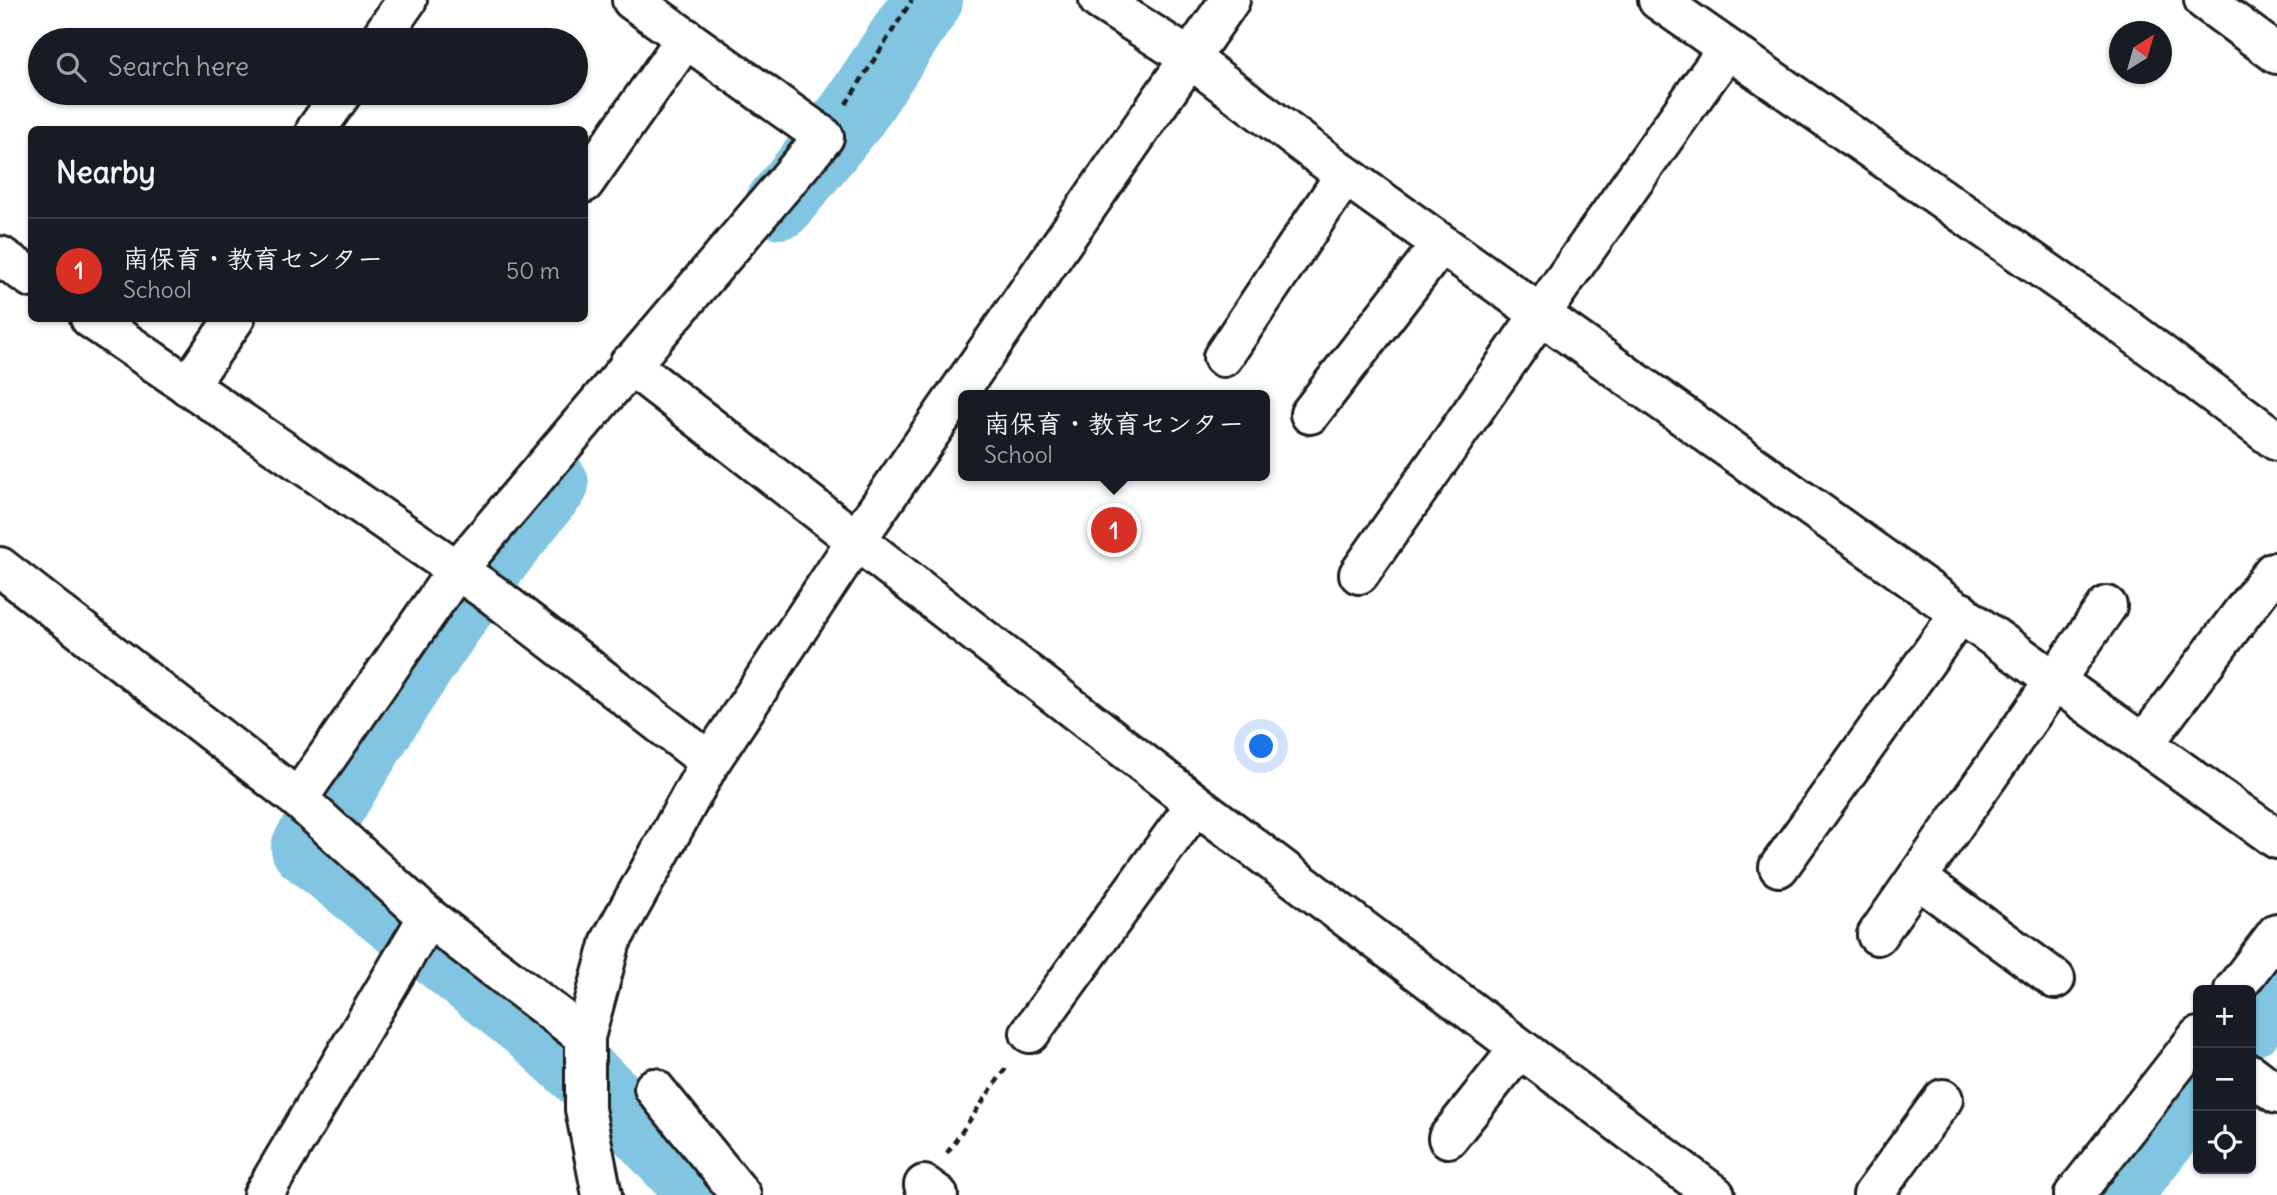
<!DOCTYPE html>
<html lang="en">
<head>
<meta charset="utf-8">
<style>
  body { margin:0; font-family:Delius,"Klee One",sans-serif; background:#20242c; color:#f1f3f6 }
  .controls { position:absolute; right:21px; bottom:21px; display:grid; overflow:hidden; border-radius:10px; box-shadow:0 2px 5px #0004 }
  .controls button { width:63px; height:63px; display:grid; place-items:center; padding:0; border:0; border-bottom:2px solid #363941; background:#171b24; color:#f1f3f6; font:35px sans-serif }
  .compass { position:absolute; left:2109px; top:21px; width:63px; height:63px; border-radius:50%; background:#171b24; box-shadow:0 2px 5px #0004; rotate:37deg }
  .you { position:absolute; left:1262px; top:747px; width:24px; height:24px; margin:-18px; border:5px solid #fff; border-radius:50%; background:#1a73e8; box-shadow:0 0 0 10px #1a73e833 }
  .badge { display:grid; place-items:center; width:46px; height:46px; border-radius:50%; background:#d93025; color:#fff; font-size:23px; font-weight:700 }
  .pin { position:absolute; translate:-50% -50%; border:4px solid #fff; box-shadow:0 2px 7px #0006 }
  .popup { position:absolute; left:958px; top:390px; width:312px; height:91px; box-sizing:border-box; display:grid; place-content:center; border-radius:10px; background:#171b24; filter:drop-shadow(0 2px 5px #0005); font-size:23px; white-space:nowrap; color:#9ea1a6 }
  .popup b { font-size:26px; color:#f1f3f6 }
  .popup::after { content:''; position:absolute; left:50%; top:100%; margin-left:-14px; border:14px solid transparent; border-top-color:#171b24 }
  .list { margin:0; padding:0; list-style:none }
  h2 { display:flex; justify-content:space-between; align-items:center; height:91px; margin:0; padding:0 28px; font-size:30px }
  h2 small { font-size:23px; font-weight:400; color:#9ea1a6 }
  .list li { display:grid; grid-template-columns:46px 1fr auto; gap:21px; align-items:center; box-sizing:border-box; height:105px; padding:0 28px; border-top:2px solid #363941 }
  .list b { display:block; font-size:26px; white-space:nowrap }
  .list p { margin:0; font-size:23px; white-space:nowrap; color:#9ea1a6 }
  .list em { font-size:23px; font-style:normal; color:#9ea1a6 }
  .icon { flex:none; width:38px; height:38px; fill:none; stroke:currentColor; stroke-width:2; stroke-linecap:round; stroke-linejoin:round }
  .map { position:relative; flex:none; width:2277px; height:1195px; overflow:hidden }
  .search { position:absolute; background:#171b24; box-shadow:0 2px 5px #0004; left:28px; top:28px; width:560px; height:77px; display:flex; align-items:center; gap:18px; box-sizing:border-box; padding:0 24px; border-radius:38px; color:#9ea1a6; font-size:26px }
  .panel { position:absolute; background:#171b24; box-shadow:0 2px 5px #0004; left:28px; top:126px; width:560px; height:196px; border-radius:10px }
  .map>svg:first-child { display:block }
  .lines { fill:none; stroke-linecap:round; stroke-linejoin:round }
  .river { stroke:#81c5e2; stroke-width:70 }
  .minor-casing { stroke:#1c1c1c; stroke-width:44 }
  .path { stroke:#1c1c1c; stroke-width:4.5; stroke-dasharray:7 5; stroke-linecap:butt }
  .minor { stroke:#fff; stroke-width:38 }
</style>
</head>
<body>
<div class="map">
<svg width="2277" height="1195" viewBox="0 0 2277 1195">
  <rect width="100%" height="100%" fill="#fff"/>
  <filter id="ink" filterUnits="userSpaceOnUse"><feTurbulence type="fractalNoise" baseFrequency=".0143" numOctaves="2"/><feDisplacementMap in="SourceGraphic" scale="14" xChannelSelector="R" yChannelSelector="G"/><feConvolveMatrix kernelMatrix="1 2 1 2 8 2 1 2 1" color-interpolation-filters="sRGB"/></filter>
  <g filter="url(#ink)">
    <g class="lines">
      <!-- river -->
      <g class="river">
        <path d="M780 204 852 115 928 0"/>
        <path d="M554 484C459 597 380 721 306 848L534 1029 639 1125 705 1195"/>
        <path d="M2251 1021 2277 987"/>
        <path d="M2116 1195 2198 1089"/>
      </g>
      <defs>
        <g id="minor">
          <path d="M1099 0 1188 57 1345 175 2277 839"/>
          <path d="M1658 0 2117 321 2277 441"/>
          <path d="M2204 0 2277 54"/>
          <path d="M379 40 407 0"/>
          <path d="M316 130 342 93"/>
          <path d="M584 183 686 38"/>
          <path d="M0 256 32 278"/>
          <path d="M90 318 492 594 710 762"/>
          <path d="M1223 357 1345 175"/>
          <path d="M629 364 1196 804 1715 1195"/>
          <path d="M188 386 235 318"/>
          <path d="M1310 414 1441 244"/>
          <path d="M0 567 298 799 428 917 585 1037"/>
          <path d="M1359 574C1482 400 1601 224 1726 51"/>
          <path d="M2145 742 2273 572 2277 574"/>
          <path d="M298 799 456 571 824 137 632 0"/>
          <path d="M1779 867 1961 612"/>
          <path d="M1917 878 2055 979"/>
          <path d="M1877 935 2107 606"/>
          <path d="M2234 990 2277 933"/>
          <path d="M1030 1033 1196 804"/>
          <path d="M2251 1074 2277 1094"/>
          <path d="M654 1088 741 1195"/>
          <path d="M1448 1138 1519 1049"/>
          <path d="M924 1185 938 1195"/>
          <path d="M263 1195 428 917"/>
          <path d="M602 1195 585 1109V1037L611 941 710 762 857 539 1230 0"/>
          <path d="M1873 1195 1943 1099"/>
          <path d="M2074 1195 2198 1037"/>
        </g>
      </defs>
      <!-- minor casing -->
      <use href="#minor" class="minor-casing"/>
      <!-- path -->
      <g class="path">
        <path d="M846 104 912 0"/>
        <path d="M947 1153 1008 1065"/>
      </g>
      <!-- minor -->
      <use href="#minor" class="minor"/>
    </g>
  </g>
</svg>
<div class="controls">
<button>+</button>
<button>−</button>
<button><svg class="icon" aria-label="locate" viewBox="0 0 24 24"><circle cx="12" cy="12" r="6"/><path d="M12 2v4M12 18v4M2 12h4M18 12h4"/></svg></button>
</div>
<svg class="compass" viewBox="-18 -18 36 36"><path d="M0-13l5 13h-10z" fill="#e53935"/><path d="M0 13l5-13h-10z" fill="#9ea1a6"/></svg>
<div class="you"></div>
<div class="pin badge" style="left:1114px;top:530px">1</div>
<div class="popup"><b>南保育・教育センター</b>School</div>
<div class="search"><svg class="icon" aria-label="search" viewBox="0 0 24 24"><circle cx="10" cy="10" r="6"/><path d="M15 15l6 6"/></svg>Search here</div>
<section class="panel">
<h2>Nearby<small></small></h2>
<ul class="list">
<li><span class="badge">1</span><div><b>南保育・教育センター</b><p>School</p></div><em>50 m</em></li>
</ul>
</section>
</div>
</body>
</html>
